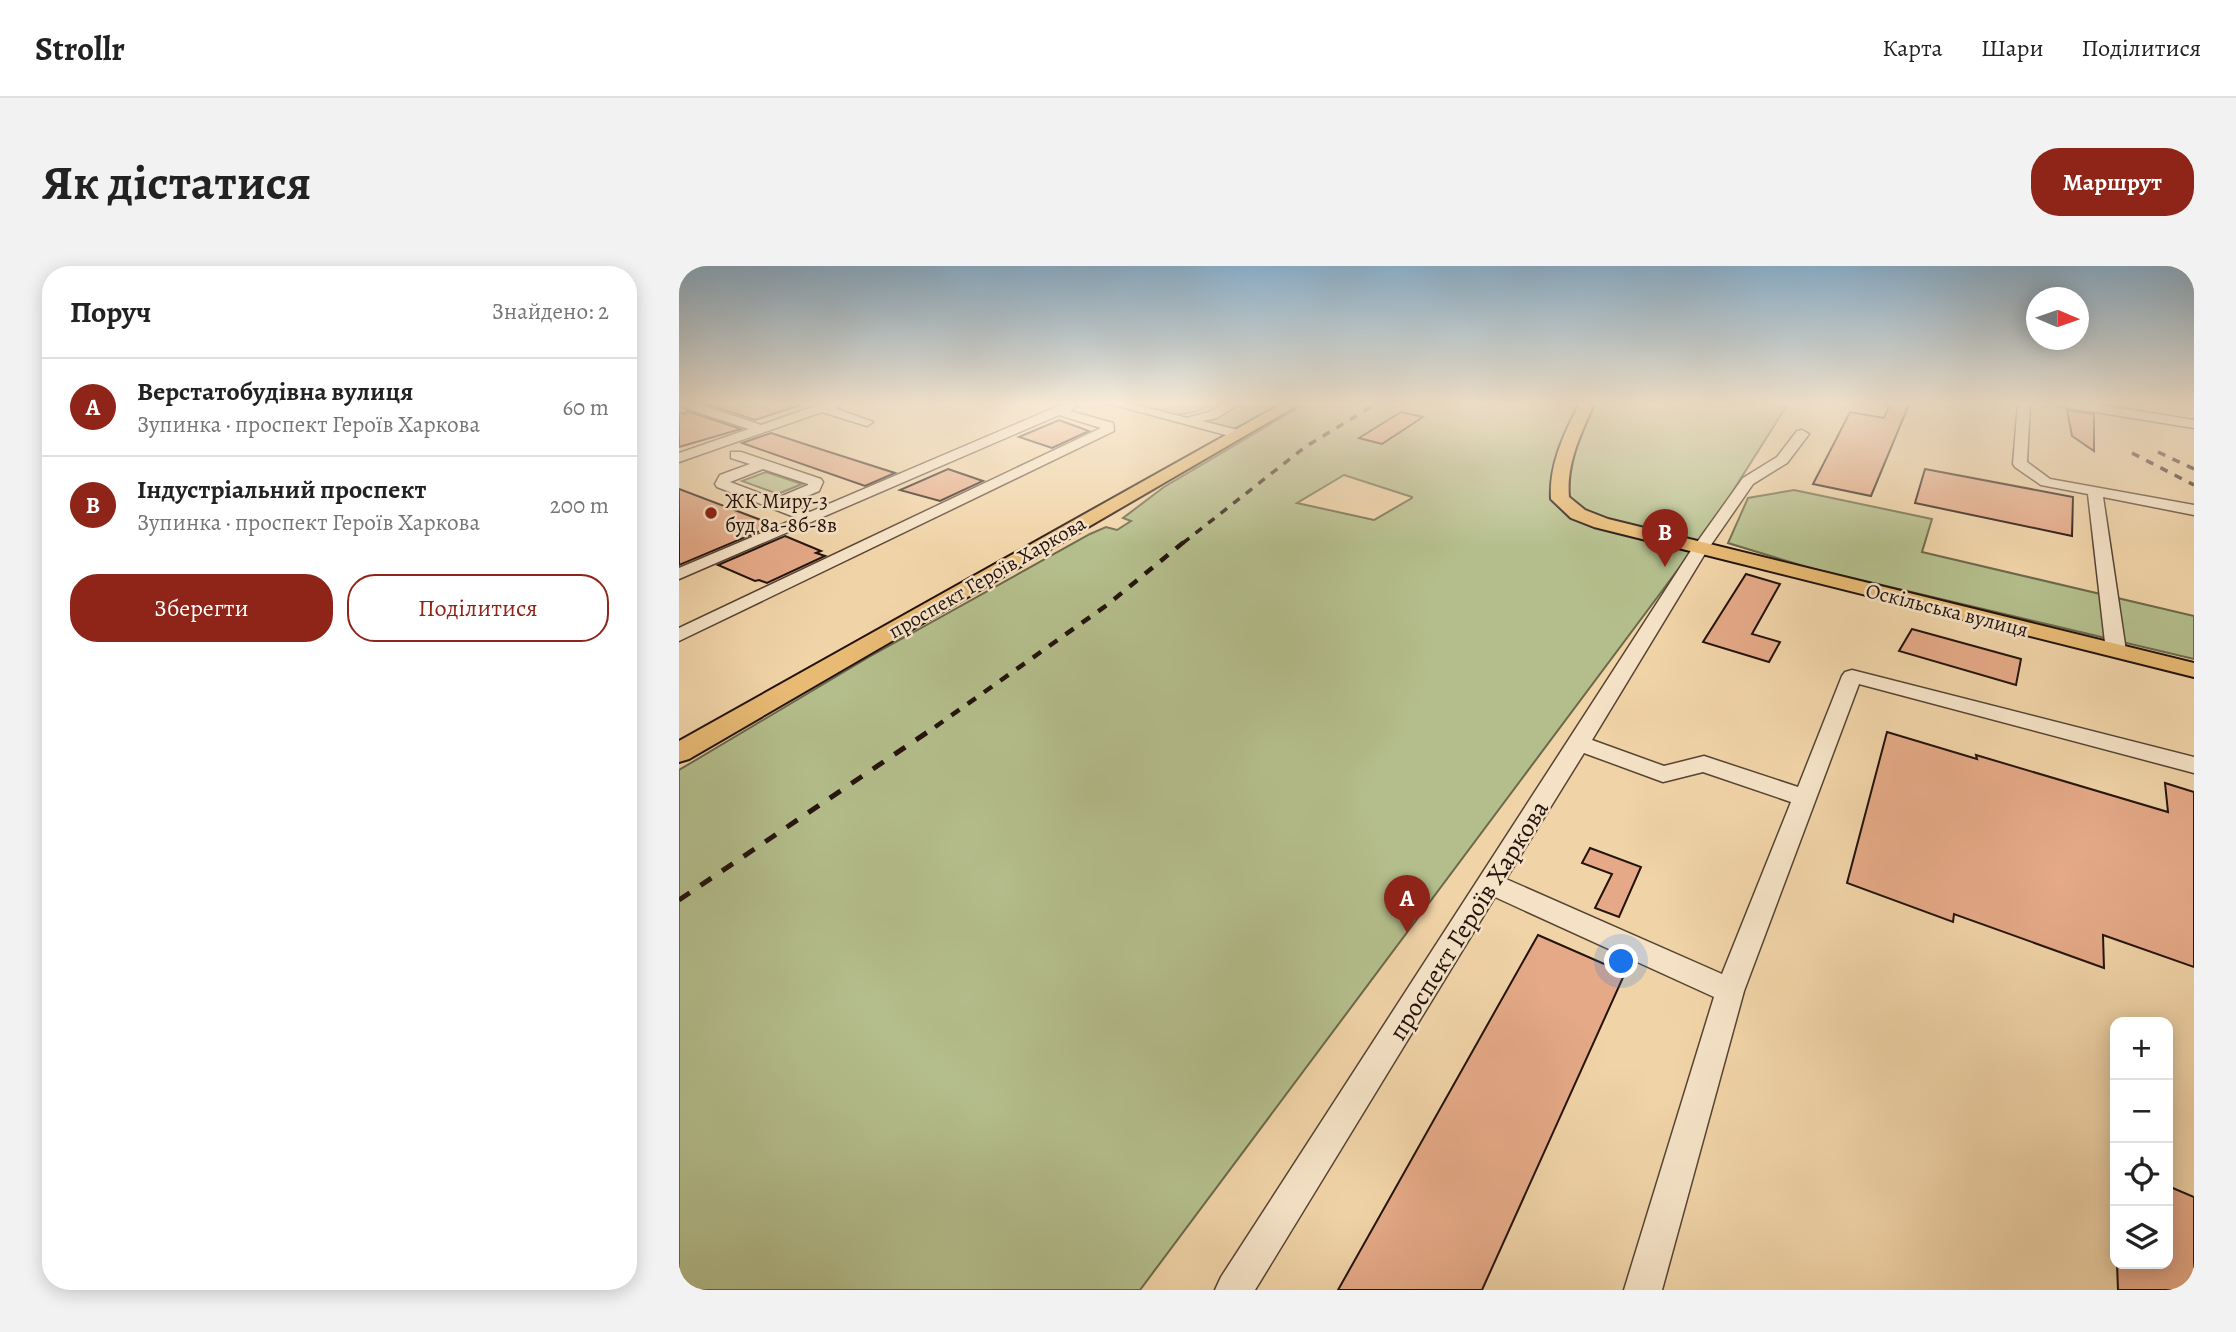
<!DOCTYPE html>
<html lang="uk">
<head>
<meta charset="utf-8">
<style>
  body { margin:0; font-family:Alegreya,serif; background:#f2f2f2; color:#222 }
  .controls { position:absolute; right:21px; bottom:21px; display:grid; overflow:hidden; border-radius:14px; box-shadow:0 4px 18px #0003 }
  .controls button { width:63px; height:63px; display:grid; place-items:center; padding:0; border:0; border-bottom:2px solid #e0e0e0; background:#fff; color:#222; font:35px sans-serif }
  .compass { position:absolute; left:1347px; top:21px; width:63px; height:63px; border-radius:50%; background:#fff; box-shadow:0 4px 18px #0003; rotate:92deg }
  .you { position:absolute; left:943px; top:696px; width:24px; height:24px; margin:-18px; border:5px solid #fff; border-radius:50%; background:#1a73e8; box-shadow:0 0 0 10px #1a73e833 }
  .badge { display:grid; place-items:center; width:46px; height:46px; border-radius:50%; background:#8f2418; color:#fff; font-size:23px; font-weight:700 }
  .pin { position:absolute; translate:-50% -58px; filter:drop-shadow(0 2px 4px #0008) }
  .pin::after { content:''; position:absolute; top:37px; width:24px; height:21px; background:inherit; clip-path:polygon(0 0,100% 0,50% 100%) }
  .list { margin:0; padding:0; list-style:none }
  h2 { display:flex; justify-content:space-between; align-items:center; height:91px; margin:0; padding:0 28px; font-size:30px }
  h2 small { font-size:23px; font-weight:400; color:#767676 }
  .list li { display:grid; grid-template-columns:46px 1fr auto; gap:21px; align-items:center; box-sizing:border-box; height:98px; padding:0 28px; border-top:2px solid #e0e0e0 }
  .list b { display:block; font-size:26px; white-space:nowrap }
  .list p { margin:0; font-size:23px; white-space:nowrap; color:#767676 }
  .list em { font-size:23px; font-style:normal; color:#767676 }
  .actions { display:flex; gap:14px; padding:21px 28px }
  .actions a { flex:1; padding:16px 0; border:2px solid #8f2418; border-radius:28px; text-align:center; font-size:24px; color:#8f2418 }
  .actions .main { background:#8f2418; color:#fff }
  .icon { flex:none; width:38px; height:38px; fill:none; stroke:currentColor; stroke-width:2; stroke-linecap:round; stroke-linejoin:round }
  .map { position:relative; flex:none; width:1515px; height:1024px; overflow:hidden; border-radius:28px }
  header { display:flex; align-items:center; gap:42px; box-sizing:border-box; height:98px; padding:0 35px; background:#fff; border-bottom:2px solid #e0e0e0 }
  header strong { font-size:33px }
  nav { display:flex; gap:38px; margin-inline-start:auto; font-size:24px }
  .intro { display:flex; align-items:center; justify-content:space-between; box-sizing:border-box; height:168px; padding:0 42px }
  h1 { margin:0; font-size:49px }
  .button { padding:18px 32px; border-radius:28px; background:#8f2418; color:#fff; font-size:24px; font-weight:700 }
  main { display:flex; gap:42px; padding:0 42px }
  aside { flex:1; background:#fff; border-radius:28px; box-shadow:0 4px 18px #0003 }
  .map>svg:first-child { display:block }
  .green { fill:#b4be8c; stroke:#6c684c; stroke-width:2; fill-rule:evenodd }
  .building { fill:#e5a987; stroke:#23130d; stroke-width:2 }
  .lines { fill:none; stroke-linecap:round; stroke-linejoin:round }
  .minor-casing { stroke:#564334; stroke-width:3 }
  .major-casing { stroke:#23130d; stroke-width:4 }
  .minor { fill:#f5e2c6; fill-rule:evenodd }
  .major { fill:#e8ba74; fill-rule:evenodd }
  .rail-far2 { stroke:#23130d; stroke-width:3.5; stroke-dasharray:8 8; stroke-linecap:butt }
  .rail-far1 { stroke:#23130d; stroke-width:4.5; stroke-dasharray:10 10; stroke-linecap:butt }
  .rail { stroke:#23130d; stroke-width:5; stroke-dasharray:13 13; stroke-linecap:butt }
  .poi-dot { fill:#8f2418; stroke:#f5e2c6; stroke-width:2.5 }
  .labels { text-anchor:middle; stroke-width:5; stroke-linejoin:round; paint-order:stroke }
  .far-poi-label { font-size:21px; fill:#23130d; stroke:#f5e2c6; text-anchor:start }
  .far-street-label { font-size:21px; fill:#23130d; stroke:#f5e2c6 }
  .street-label { font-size:26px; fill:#23130d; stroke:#f5e2c6 }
</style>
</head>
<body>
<header>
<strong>Strollr</strong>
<nav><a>Карта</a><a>Шари</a><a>Поділитися</a></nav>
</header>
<div class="intro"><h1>Як дістатися</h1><a class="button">Маршрут</a></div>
<main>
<aside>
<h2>Поруч<small>Знайдено: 2</small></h2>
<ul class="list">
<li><span class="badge">A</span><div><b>Верстатобудівна вулиця</b><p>Зупинка · проспект Героїв Харкова</p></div><em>60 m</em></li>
<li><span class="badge">B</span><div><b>Індустріальний проспект</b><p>Зупинка · проспект Героїв Харкова</p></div><em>200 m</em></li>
</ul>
<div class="actions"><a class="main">Зберегти</a><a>Поділитися</a></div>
</aside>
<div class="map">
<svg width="1515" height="1024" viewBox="0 0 1515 1024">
  <rect width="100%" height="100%" fill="#f0d3a7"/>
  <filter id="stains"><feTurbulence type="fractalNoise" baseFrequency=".00286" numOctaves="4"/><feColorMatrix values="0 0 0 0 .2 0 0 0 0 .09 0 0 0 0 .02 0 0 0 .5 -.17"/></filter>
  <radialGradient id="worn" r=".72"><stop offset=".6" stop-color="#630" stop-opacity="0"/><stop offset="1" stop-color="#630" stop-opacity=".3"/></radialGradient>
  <!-- green -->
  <g class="green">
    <path d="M428 136H539C497 159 471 146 428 136Z"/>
    <path d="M561 136H605L556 164 525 157Z"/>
    <path d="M629 136H1110L1033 258 461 1024H0V504L190 391 411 268 427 261 438 264 452 255 444 252 485 221ZM665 209 733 231V232L695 254 618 237Z"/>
    <path d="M87 206 123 218 99 228 63 215Z"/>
    <path d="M1115 224 1253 253 1243 286 1515 350V393L1131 302 1049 277 1069 232Z"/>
  </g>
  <!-- building -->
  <g class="building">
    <path d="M22 136H120L121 139 76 154Z"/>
    <path d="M1212 136H1231L1192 230 1134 218 1171 146 1205 152Z"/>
    <path d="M1388 144 1415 148V185L1393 170Z"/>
    <path d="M8 145 62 163 0 181V146L7 148Z"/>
    <path d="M722 146 744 151 703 178 680 172Z"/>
    <path d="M380 154 410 165 373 182 340 171Z"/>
    <path d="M92 167 141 183 216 207 186 220 63 177Z"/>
    <path d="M269 203 304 215 261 235 221 224Z"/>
    <path d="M1246 203 1394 231 1393 270 1236 237Z"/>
    <path d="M0 223 74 251 95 259 0 299Z"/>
    <path d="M106 270 142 285 137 287 146 290 88 317 80 314 76 315 39 299Z"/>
    <path d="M1067 308 1101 318 1073 368 1101 376 1090 396 1024 376Z"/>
    <path d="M1233 363 1342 393 1337 419 1220 385Z"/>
    <path d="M1208 466 1298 493 1297 489 1489 546 1486 517 1515 526V701L1424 669 1425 702 1275 648 1274 656 1168 617Z"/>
    <path d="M911 582 962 601 940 651 916 642 933 608 903 597Z"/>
    <path d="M859 669 946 707 803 1024H659Z"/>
    <path d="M1489 920 1515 931V1024H1439L1438 998H1489Z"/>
  </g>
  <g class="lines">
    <defs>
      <g id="minor">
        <path d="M0 136H13L82 159 147 136H165L155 142 194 156 188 160 143 146 0 196V187L70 163 0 140Z"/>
        <path d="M389 136 399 139 391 145 434 157 435 165 0 375V362L422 162 380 149 0 313V302L118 252 38 221 36 218 41 209 71 198 52 192V186H62L142 213 144 216 140 225 109 238 131 246ZM84 203 129 218V219L96 233 51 216Z"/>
        <path d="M424 136H446L508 152 530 146 548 136H563L538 152 523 155 563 165 565 168 558 172Z"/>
        <path d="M1339 136H1351L1348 196 1371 213 1515 239V249L1424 231 1447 385 1444 389 1437 391 1427 385 1409 228 1362 219 1336 201 1334 198Z"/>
        <path d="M1373 136H1403L1515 154V162L1379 140Z"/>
        <path d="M1123 164 1130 168 1108 197 1074 218 1027 286 913 474 985 500 1025 490 1119 521 1163 410 1166 406 1173 404 1515 491V507L1180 418 1065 725 983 1024H945L1035 731 816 631 576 1024H536L542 1011 1011 286 1064 212 1098 191 1118 165ZM905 487 984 516 1024 506 1112 536 1043 708 827 613Z"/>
      </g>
      <g id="major">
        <path d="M606 136H624L10 493 0 496V475Z"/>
        <path d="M901 136H916C902 167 887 197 890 231L906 244 929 253 1515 397V411L915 261 892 252 872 233C870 197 886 167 901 136Z"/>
      </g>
    </defs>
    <!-- minor casing -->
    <use href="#minor" class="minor-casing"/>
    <!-- major casing -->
    <use href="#major" class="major-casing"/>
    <!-- minor -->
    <use href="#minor" class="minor"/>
    <!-- major -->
    <use href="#major" class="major"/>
    <!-- rail-far2 -->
    <g class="rail-far2">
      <path d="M1479 186 1515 203"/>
      <path d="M1453 187 1515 219"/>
      <path d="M504 277 626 181 700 136"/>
    </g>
    <!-- rail-far1 -->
    <path class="rail-far1" d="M256 461 428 339 506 275"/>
    <!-- rail -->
    <path class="rail" d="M0 634 259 459"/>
  </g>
  <!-- sky -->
  <linearGradient id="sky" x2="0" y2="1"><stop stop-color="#8bb4d3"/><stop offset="0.49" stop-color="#f8ebd7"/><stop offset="1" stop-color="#f8ebd7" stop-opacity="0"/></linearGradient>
  <rect width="1515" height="280" fill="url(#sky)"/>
  <!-- markers -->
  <circle class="poi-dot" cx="32" cy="247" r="7"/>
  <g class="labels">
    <!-- far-poi labels -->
    <g class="far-poi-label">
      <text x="46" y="242">ЖК Миру-3<tspan x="46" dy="24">буд 8а-8б-8в</tspan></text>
    </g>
    <!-- far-street labels -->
    <g class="far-street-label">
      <text transform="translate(308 311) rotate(-30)" y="7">проспект Героїв Харкова</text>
      <text transform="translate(1268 344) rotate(14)" y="7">Оскільська вулиця</text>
    </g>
    <!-- street labels -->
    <g class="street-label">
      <text transform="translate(789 654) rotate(-58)" y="9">проспект Героїв Харкова</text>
    </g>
  </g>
  <rect width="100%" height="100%" filter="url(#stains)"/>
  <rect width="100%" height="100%" fill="url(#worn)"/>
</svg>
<div class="controls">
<button>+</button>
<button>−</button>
<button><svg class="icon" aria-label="locate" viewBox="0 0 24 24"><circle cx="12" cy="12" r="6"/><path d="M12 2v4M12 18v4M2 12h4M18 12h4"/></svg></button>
<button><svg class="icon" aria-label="layers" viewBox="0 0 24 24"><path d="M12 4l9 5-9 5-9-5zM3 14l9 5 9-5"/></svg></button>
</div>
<svg class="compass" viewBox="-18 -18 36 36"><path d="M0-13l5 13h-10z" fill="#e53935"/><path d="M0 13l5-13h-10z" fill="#767676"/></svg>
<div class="you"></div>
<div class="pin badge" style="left:728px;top:667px">A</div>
<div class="pin badge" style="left:986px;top:301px">B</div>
</div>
</main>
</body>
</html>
